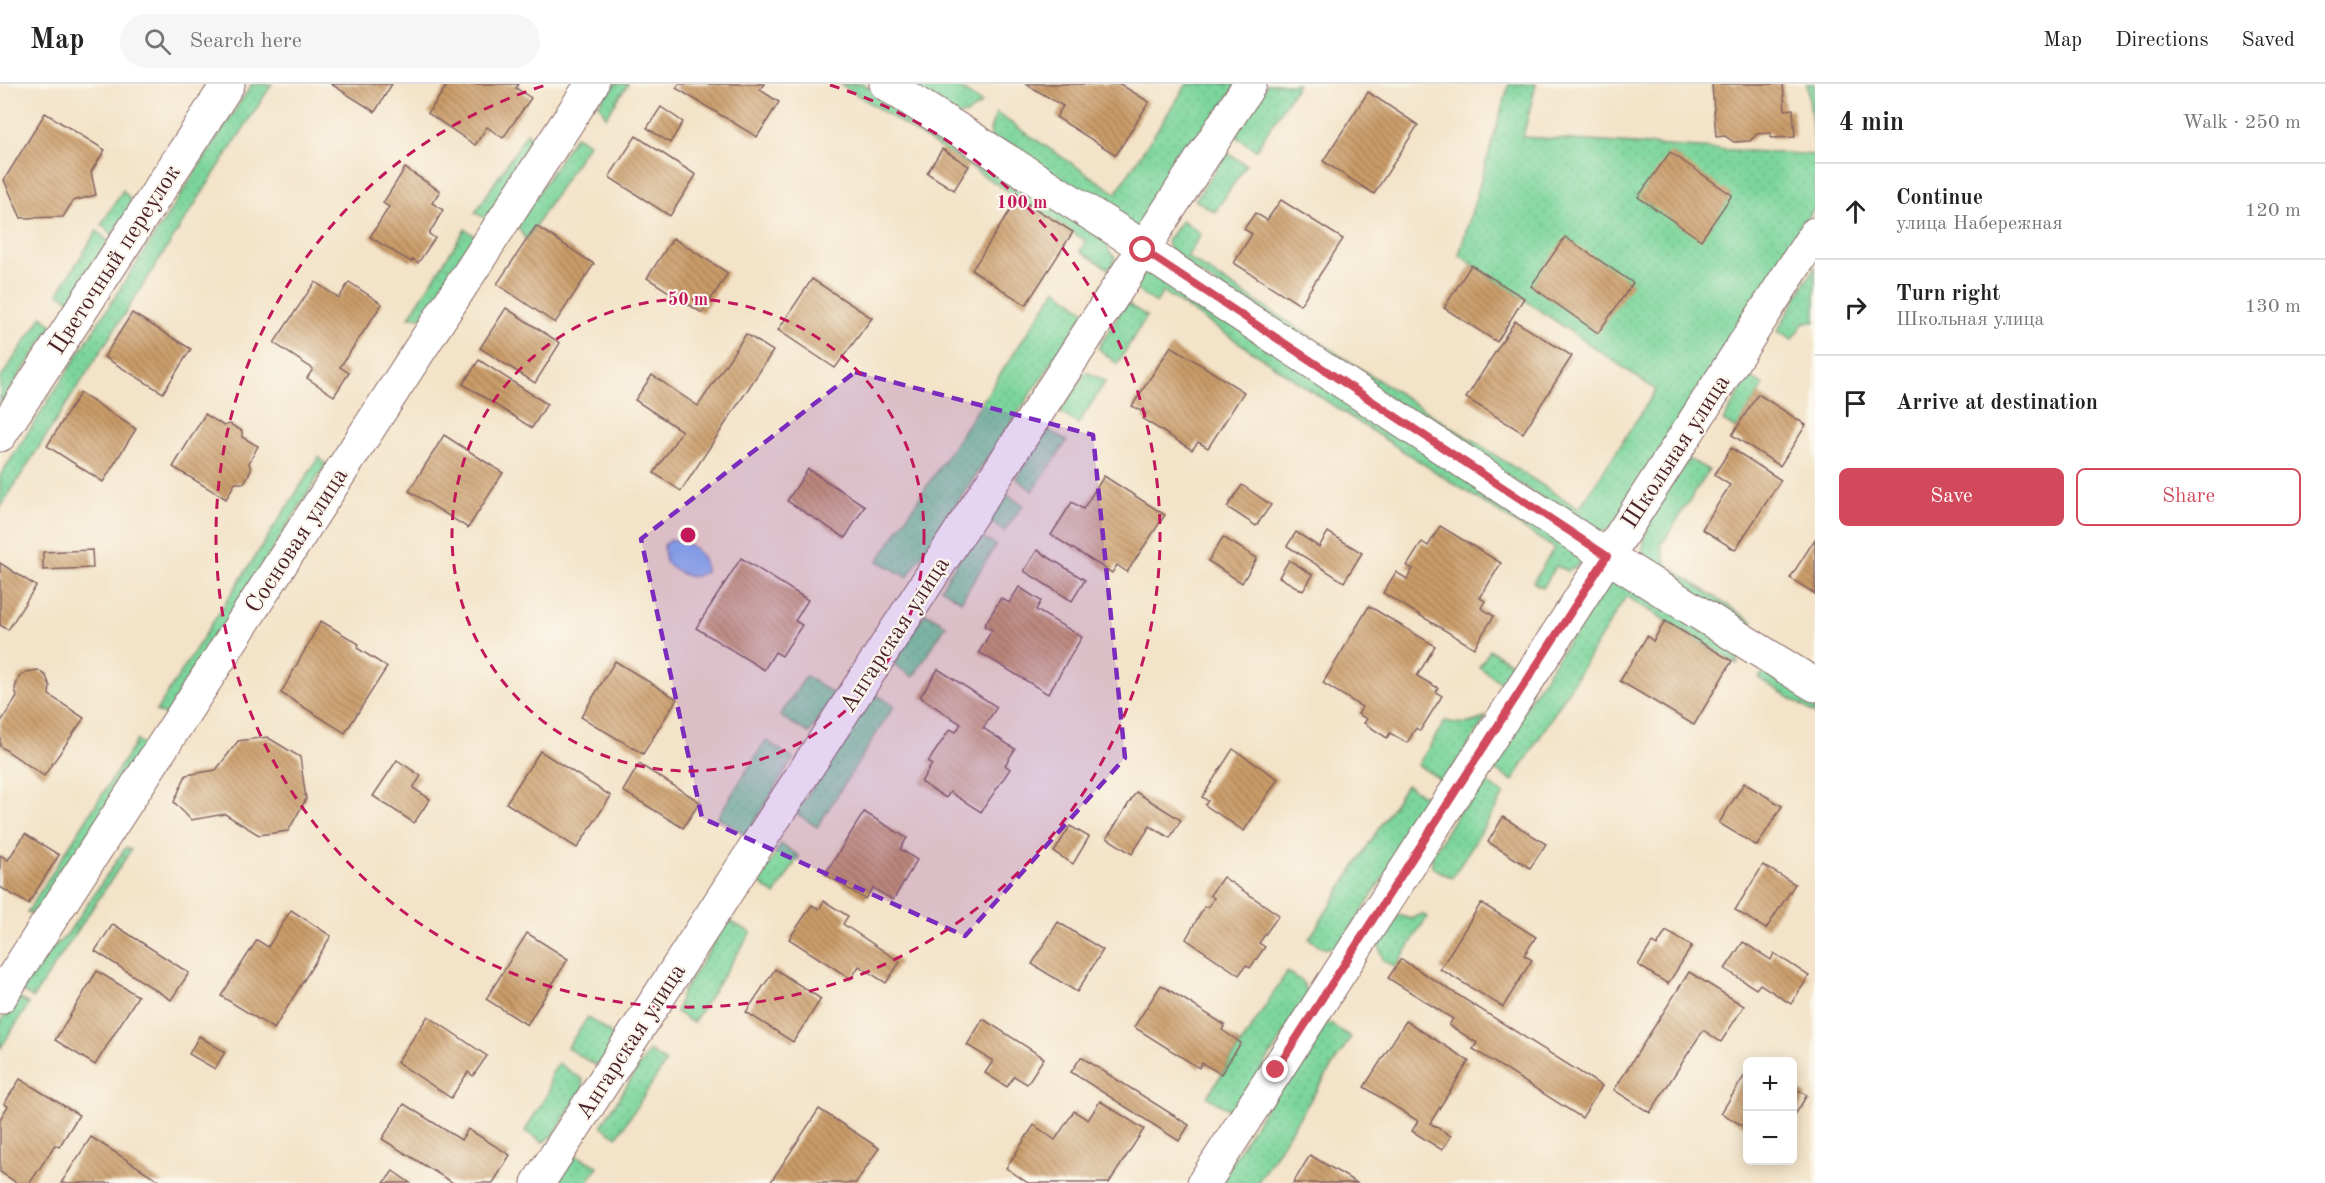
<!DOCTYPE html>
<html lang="en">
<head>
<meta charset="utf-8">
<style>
  body { margin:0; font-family:"Old Standard TT",serif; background:#f6f6f6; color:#222 }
  .controls { position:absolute; right:18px; bottom:18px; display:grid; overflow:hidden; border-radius:9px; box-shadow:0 3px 15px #0003 }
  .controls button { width:54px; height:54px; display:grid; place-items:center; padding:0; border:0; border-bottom:2px solid #e0e0e0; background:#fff; color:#222; font:30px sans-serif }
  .stop { position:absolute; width:18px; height:18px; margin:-14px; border:4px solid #d1495b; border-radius:50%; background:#fff }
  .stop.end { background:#d1495b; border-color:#fff; box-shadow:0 2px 6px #0008 }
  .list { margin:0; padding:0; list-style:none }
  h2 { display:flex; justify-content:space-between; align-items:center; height:78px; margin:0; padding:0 24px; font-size:26px }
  h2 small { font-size:20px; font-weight:400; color:#767676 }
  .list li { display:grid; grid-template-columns:39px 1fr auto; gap:18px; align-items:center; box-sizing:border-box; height:96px; padding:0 24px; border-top:2px solid #e0e0e0 }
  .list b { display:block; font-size:22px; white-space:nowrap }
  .list p { margin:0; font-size:20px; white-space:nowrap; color:#767676 }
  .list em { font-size:20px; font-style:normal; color:#767676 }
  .actions { display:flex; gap:12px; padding:18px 24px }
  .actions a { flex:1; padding:14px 0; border:2px solid #d1495b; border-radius:9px; text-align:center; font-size:21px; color:#d1495b }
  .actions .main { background:#d1495b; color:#fff }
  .icon { flex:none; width:33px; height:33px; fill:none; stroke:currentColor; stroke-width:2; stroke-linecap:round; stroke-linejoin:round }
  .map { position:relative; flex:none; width:1815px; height:1099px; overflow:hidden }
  header { display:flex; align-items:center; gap:36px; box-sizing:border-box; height:84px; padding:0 30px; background:#fff; border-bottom:2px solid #e0e0e0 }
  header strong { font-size:28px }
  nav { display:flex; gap:33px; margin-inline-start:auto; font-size:21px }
  .search { width:420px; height:54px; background:#f6f6f6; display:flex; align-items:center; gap:15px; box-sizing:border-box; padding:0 21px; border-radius:33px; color:#767676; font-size:22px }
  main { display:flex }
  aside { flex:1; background:#fff }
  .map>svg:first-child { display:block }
  .grass { fill:url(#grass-dots); stroke:#637a63; stroke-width:1.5 }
  .water { fill:#84b7f1; stroke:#676b8e; stroke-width:1.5 }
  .building { fill:url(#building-back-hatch) }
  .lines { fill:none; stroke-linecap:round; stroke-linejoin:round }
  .minor-casing { stroke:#856462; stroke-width:35 }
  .minor { stroke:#fff; stroke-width:33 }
  .route { stroke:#d1495b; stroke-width:8 }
  .marked { fill:#7b2cbf; fill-opacity:0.2; stroke:#7b2cbf; stroke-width:4.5; stroke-dasharray:12 8; stroke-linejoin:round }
  .ring { fill:none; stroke:#c2185b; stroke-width:3; stroke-dasharray:10 8 }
  .labels { text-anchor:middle; stroke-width:4.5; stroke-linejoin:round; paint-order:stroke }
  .street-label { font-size:24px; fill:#4a1f2b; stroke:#fbf7ec }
  .centre { fill:#c2185b; stroke:#fbf7ec; stroke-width:3 }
  .ring-label { font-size:18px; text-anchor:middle; font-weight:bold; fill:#c2185b; stroke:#fbf7ec; stroke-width:4.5; stroke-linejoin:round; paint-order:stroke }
</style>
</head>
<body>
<header>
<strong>Map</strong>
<div class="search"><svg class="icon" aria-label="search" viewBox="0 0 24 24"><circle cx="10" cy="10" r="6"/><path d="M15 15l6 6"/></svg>Search here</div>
<nav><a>Map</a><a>Directions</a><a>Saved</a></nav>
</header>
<main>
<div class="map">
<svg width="1815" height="1099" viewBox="0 0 1815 1099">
  <defs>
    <pattern id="grass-dots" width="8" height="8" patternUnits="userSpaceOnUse" patternTransform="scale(1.5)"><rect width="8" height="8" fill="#7cd59b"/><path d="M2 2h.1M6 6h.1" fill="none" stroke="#6db686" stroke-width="1.8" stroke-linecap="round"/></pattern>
    <pattern id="building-back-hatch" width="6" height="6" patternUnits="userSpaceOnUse" patternTransform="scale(1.5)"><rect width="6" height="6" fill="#ca9c69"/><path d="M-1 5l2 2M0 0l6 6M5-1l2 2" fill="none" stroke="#a67f57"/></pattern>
  </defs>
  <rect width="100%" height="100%" fill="#fbf7ec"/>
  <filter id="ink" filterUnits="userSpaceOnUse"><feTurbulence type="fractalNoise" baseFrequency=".0167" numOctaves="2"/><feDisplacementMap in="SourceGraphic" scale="12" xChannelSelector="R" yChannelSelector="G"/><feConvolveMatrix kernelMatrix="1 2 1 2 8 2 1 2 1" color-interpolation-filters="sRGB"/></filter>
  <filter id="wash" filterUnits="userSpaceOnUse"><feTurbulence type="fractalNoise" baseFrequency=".008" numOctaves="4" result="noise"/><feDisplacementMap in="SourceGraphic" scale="24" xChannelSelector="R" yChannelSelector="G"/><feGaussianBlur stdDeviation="1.35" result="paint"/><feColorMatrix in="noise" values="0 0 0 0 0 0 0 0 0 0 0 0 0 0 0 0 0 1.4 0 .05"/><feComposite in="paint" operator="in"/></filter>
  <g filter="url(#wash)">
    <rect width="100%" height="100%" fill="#f3e3c8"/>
    <!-- grass -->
    <g class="grass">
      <path d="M252 0H272L0 424V392Z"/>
      <path d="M612 0H628L606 33 599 20Z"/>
      <path d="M840 0H863L1106 157 1109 167 1116 174 1109 185 1080 167 1086 157Z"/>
      <path d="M905 0H953L982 19 967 30 956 32Z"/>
      <path d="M1187 0H1237L1146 140 1134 144 992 56 990 46 996 29 1116 109Z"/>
      <path d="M1267 0H1298L1256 66 1235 52Z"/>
      <path d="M1509 0H1536L1523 53 1815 71V123L1618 437 1606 447 1590 446 1170 170 1167 157 1182 136 1201 150 1187 173 1579 425 1656 306 1459 171Z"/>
      <path d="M1807 0H1815V63Z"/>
      <path d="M527 49 540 59 489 136 475 129Z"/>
      <path d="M575 52 589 59 526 156 517 142Z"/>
      <path d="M1227 69 1246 81 1215 128 1195 116Z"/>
      <path d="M123 106 134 120 113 151 101 141Z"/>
      <path d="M465 145 478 154 423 233H409Z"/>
      <path d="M97 147 108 157 70 216 58 209Z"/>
      <path d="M1815 182V238H1804L1792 256 1777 247Z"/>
      <path d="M1152 187 1576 465 1582 479 1568 487 1556 482 1543 504 1533 498 1554 464 1358 338 1163 208 1156 219 1135 205 1143 191Z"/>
      <path d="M1056 205 1086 228 907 493 878 477Z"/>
      <path d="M1126 219 1147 232 1117 280 1098 264Z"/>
      <path d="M42 232 53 242 0 320V295Z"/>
      <path d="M1086 288 1106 297 1078 340 1060 328Z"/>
      <path d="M1749 292 1764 301 1736 345 1723 337Z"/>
      <path d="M1048 346 1067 357 1033 407 1016 394Z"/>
      <path d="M319 373 326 380 168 633 156 627Z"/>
      <path d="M1688 375 1709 386 1661 461 1667 482 1753 538 1746 548 1643 479C1637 442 1670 406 1688 375Z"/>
      <path d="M1005 410 1023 421 1004 448 989 436Z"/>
      <path d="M975 450 996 461 961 517 941 504Z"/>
      <path d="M1614 497H1627L1741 568 1737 580 1626 512 1513 697 1493 685 1491 675 1604 503Z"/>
      <path d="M925 529 946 541 913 593 894 580Z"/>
      <path d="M1490 566 1519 584 1507 603 1479 583Z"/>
      <path d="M1769 584 1815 613V630L1758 594Z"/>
      <path d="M806 592 834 610 809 649 780 632Z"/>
      <path d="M874 609 894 622 817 743 796 729Z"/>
      <path d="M1487 632 1444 698 1418 681 1445 637C1462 641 1471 641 1487 632Z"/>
      <path d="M137 656 146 664 39 832 27 828Z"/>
      <path d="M766 656 793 675 746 751 718 733Z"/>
      <path d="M1476 698 1488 700 1504 711 1452 794 1432 783V772Z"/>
      <path d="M1406 701 1432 716 1339 864H1323L1309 855Z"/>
      <path d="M781 760 799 772 775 811 759 799Z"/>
      <path d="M126 763 131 766 33 914 21 907 44 871 66 852Z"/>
      <path d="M1422 830 1427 833 1396 883 1383 876 1379 862 1398 831 1411 835Z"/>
      <path d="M728 837 751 848 693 939 676 928 682 909Z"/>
      <path d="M1287 888 1302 897 1309 912 1233 1028 1207 1013Z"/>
      <path d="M17 913 29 920 0 965V939Z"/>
      <path d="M588 933 610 949 615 958 601 979 595 981 567 964Z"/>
      <path d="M1319 940H1330L1351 953 1257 1099H1218Z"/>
      <path d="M649 967 666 978 617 1053 601 1042Z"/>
      <path d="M558 979 583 996V1004L553 1052 543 1058 525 1047 549 1007 550 992Z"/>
      <path d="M575 1071 598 1082 587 1099H557Z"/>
    </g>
    <!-- water -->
    <path class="water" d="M671 456C689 456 707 470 705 488 689 499 679 488 665 478L664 461Z"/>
    <g id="blocks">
      <!-- building -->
      <g class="building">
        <path d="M331 0H392L375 28Z"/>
        <path d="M448 0H519L516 4 531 14 503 54 487 43 475 61 428 29Z"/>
        <path d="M679 0H764L760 6 779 18 757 53 676 4Z"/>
        <path d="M1026 0H1120L1149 18 1116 71 1056 33 1063 22Z"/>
        <path d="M1712 0H1783L1785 26 1793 25 1795 53 1771 54V49L1757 50 1750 57 1734 58 1725 52 1716 53Z"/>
        <path d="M1368 8 1418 41 1374 110 1323 77Z"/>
        <path d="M661 23 683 38 670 59 647 44Z"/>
        <path d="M45 29 105 66 91 88 96 111 73 117 63 133 21 134 4 96Z"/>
        <path d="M636 52 696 91 670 132 609 93Z"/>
        <path d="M942 65 969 82 954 106 927 89Z"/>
        <path d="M1670 68 1732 111 1701 156 1638 113Z"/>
        <path d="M405 84 440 107 432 119 443 126 429 150 435 154 418 179 413 175 411 178 370 153 389 123 383 119Z"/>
        <path d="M1018 114 1073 148 1026 221 972 186Z"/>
        <path d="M1281 116 1343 155 1300 221 1234 179 1252 150 1244 145 1255 129 1267 136Z"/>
        <path d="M536 142 594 180 555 239 497 200Z"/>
        <path d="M1565 153 1633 199 1598 249 1531 202Z"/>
        <path d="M673 154 728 189 702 229 647 194Z"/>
        <path d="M1471 181 1524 214 1497 258 1444 224Z"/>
        <path d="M812 195 872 234 835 284 778 246Z"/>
        <path d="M315 198 339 214 349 198 382 220 340 283 349 289 334 312 307 294 313 285 274 259Z"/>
        <path d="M506 224 560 259 535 299 480 264Z"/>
        <path d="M132 229 191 265 163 309 104 273Z"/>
        <path d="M1515 237 1572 272 1523 349 1466 314Z"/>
        <path d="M746 250 773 267 681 407 654 389 682 347 635 316 652 291 698 322Z"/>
        <path d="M1171 262 1244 308 1208 364 1198 358 1192 366 1143 335 1146 330 1132 322Z"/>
        <path d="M479 276 547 320 532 344 463 300Z"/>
        <path d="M80 309 136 345 103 398 47 362Z"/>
        <path d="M1758 310 1806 341 1780 382 1732 351Z"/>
        <path d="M205 330 224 342 230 340 242 347V353L258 362 249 379 251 386 244 399H235L226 415 173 383Z"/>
        <path d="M444 351 503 389 468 444 409 407Z"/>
        <path d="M1731 364 1781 396 1735 466 1702 445 1730 401 1714 391Z"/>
        <path d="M808 385 865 422 845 454 787 417Z"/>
        <path d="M1104 392 1165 431 1127 488 1117 481 1112 489 1051 451 1072 418 1083 425Z"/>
        <path d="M1242 401 1271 421 1256 442 1227 423Z"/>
        <path d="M1440 442 1501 479 1480 514 1485 517 1481 524 1494 532 1474 564 1383 509 1396 488 1407 495 1413 485 1407 482 1422 458 1428 462Z"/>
        <path d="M1296 448 1319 463 1328 448 1362 469 1344 498 1287 462Z"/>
        <path d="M1223 453 1257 474 1242 499 1208 477Z"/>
        <path d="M1815 455V510L1790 494Z"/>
        <path d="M92 466 93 484 43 486V468Z"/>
        <path d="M1037 466 1085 496 1072 517 1024 487Z"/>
        <path d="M741 474 808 516 795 537 802 541 782 572 775 568 764 586 696 544Z"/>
        <path d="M1289 476 1313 491 1303 507 1279 493Z"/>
        <path d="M0 479 36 502 8 546 0 541Z"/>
        <path d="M1019 503 1041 517 1036 526 1082 553 1048 610 979 568 992 546 984 542 1001 514 1009 519Z"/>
        <path d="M1369 522 1435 562 1417 592 1438 604 1436 608 1442 612 1420 647 1416 644 1407 659 1390 649 1387 654 1364 639 1367 635 1358 630 1362 623 1323 599Z"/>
        <path d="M321 537 359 560 357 564 387 583 345 649 281 609Z"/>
        <path d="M1665 537 1732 577 1694 641 1620 597 1647 552 1653 557Z"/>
        <path d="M615 577 677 615 643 670 581 633Z"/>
        <path d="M938 585 997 623 983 644 1015 665 1005 681 1010 685 981 728 950 708 946 714 921 698 932 680 928 678 950 645 956 648 961 640 920 613Z"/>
        <path d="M38 586 46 592 50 602 49 611 84 634 44 692 0 662V639L17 613 15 604 19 593 26 588Z"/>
        <path d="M267 653 300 673 306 715 288 747 259 751 225 730 191 736 174 718 186 691 216 686 238 657Z"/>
        <path d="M1233 665 1278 695 1244 747 1205 721 1208 717 1202 713Z"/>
        <path d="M540 667 611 712 577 764 506 719Z"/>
        <path d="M397 676 421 692 413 704 430 715 414 739 373 712Z"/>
        <path d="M639 680 700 718 683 744 623 707Z"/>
        <path d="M1744 699 1782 722 1757 762 1719 739Z"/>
        <path d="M1136 708 1181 736 1170 754 1150 742 1132 770 1107 754Z"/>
        <path d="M864 728 907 754 900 765 917 776 893 816 873 804 865 815 825 790Z"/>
        <path d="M1503 733 1546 760 1530 784 1488 758Z"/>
        <path d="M1070 742 1089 753 1073 780 1054 768Z"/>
        <path d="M25 750 59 771 28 820 0 803V771L8 776Z"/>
        <path d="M1763 781 1795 800 1766 845 1735 826Z"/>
        <path d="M1223 793 1279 831 1259 859 1265 863 1250 884 1246 881 1239 891 1186 855 1204 823H1208L1214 814 1210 811Z"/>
        <path d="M824 817 848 832 843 840 900 878 886 899 859 882 851 895 789 855 812 821 819 825Z"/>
        <path d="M1481 819 1536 853 1524 871 1532 876 1503 923 1440 885Z"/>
        <path d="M291 826 331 852 274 945 221 912 257 856 268 863Z"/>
        <path d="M1058 838 1103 866 1077 908 1032 880Z"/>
        <path d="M113 840 189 889 171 916 95 867Z"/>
        <path d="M1666 847 1692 862 1668 900 1638 881 1652 859 1657 862Z"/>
        <path d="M527 849 568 875 527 941 486 915Z"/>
        <path d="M1743 858 1771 876 1774 869 1809 892 1791 920 1760 900 1756 905 1725 885Z"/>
        <path d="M1401 875 1602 1002 1582 1034 1473 965 1477 959 1449 941 1453 935 1388 894Z"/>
        <path d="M775 885 821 915 793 958 746 928Z"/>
        <path d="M97 887 138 912 95 981 55 956Z"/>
        <path d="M1689 888 1744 922 1721 958 1703 946 1650 1029 1614 1006Z"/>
        <path d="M1161 901 1225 941 1222 946 1241 959 1221 990 1202 979 1199 984 1134 943Z"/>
        <path d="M428 932 487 972 473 992 468 988 451 1014 397 978Z"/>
        <path d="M983 935 1044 974 1027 1000 1014 992 1007 1003 985 989 993 977 967 961Z"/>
        <path d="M1406 937 1469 977 1430 1039 1451 1052 1442 1066 1412 1047 1418 1037 1364 1003Z"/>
        <path d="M199 952 225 968 215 985 189 970Z"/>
        <path d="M1081 973 1189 1041 1179 1057 1071 988Z"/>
        <path d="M1748 986V1045L1721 1029Z"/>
        <path d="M20 995 79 1031 59 1063 55 1061 30 1099H17L0 1088V1035L8 1022 4 1020Z"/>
        <path d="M1792 1003 1807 1011 1792 1036Z"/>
        <path d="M1100 1017 1144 1045 1109 1099H1028L1006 1084 1034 1041 1055 1056 1074 1027 1088 1036Z"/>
        <path d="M404 1020 461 1056 468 1045 510 1071 493 1099H453L382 1055Z"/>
        <path d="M819 1025 879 1064 856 1099H770Z"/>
        <path d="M91 1053 163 1099H61Z"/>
        <path d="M1310 1071 1357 1099H1293Z"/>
        <path d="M393 1087 410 1099H384Z"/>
      </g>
    </g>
  </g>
  <g filter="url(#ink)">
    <use href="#blocks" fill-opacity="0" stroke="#856462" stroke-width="1.5"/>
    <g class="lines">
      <defs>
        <g id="minor">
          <path d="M886 0 1145 164"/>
          <path d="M1143 166 1607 472 1815 601"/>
          <path d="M0 351 228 0"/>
          <path d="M0 913 592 0"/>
          <path d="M538 1099 1250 0"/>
          <path d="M1204 1099 1815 150"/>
        </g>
      </defs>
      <!-- minor casing -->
      <use href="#minor" class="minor-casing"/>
      <!-- minor -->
      <use href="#minor" class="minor"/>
    </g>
  </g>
  <g class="lines" filter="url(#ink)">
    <!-- route -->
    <path class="route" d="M1143 166 1607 472 1276 986"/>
  </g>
  <!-- marked area -->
  <path class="marked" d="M855 288 1093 351 1125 674 965 852 702 734 641 455Z"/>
  <!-- distance rings -->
  <g class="ring">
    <circle cx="688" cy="451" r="236"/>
    <path d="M830 1A472 472 0 1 1 546 1"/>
  </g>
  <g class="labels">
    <!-- street labels -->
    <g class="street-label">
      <text transform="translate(114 175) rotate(-57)" y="8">Цветочный переулок</text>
      <text transform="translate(1675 367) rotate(-57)" y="8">Школьная улица</text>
      <text transform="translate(296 456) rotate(-57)" y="8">Сосновая улица</text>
      <text transform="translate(894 550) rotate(-57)" y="8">Ангарская улица</text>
      <text transform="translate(630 957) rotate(-57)" y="8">Ангарская улица</text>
    </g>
  </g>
  <circle cx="688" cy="451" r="9" class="centre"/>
  <g class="ring-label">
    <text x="1022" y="124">100 m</text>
    <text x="688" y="221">50 m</text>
  </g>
</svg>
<div class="controls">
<button>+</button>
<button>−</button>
</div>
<div class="stop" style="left:1143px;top:166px"></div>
<div class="stop end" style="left:1276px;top:986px"></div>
</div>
<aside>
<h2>4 min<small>Walk · 250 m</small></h2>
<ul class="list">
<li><svg class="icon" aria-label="ahead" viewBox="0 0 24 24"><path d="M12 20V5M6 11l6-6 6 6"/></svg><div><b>Continue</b><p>улица Набережная</p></div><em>120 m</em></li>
<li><svg class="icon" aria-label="right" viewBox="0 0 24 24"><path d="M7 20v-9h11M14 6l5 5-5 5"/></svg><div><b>Turn right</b><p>Школьная улица</p></div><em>130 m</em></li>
<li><svg class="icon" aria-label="arrive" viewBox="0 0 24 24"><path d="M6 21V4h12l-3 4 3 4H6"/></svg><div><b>Arrive at destination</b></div></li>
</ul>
<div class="actions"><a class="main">Save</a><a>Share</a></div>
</aside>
</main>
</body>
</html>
